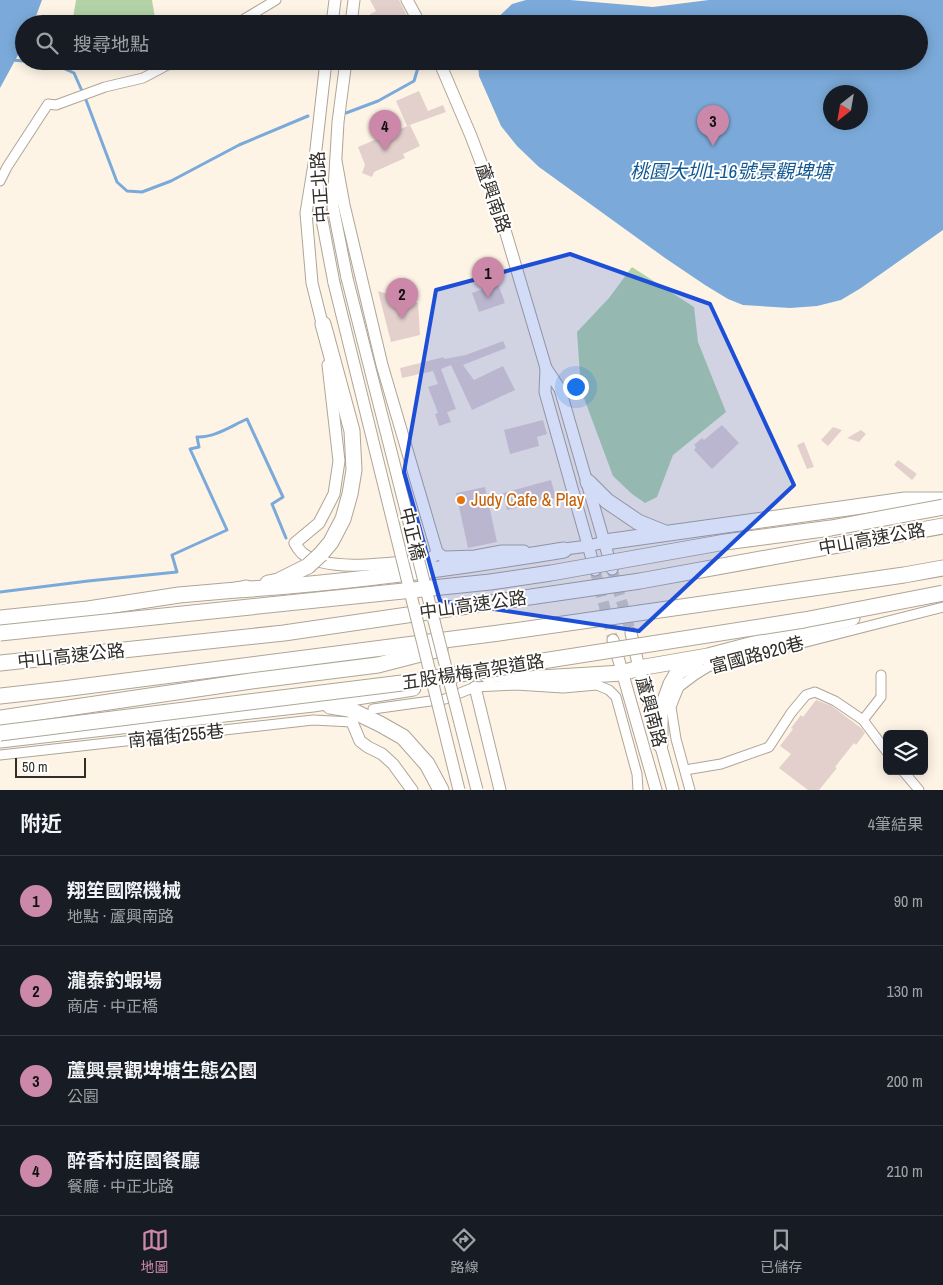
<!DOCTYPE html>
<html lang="zh-TW">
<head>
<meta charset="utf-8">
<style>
  body { margin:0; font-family:"Archivo Narrow","Noto Sans TC",sans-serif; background:#20242c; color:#f1f3f6 }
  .controls { position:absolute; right:15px; bottom:15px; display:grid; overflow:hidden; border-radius:8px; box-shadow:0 2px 12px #0003 }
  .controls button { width:45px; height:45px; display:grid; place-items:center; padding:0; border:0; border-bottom:1px solid #363941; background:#171b24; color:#f1f3f6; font:25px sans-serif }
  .compass { position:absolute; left:823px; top:85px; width:45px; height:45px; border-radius:50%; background:#171b24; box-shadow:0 2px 12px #0003; rotate:211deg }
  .scale { position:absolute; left:15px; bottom:12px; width:71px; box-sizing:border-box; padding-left:5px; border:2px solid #312d28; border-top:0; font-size:14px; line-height:18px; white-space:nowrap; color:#312d28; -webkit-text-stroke:4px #fff; paint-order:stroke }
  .you { position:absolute; left:575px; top:386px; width:18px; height:18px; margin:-12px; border:4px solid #fff; border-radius:50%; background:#1a73e8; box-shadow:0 0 0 8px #1a73e833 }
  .badge { display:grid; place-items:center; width:32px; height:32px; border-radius:50%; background:#cc88a9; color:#111; font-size:16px; font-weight:700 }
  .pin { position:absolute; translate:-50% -41px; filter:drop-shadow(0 1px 2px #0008) }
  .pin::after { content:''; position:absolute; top:26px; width:18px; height:15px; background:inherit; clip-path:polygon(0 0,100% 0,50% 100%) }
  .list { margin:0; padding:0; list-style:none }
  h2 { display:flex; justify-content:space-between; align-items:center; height:65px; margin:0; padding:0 20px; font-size:21px }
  h2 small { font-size:16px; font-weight:400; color:#9ea1a6 }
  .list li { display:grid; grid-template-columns:32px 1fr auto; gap:15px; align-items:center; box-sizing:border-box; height:90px; padding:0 20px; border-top:1px solid #363941 }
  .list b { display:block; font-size:19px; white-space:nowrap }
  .list p { margin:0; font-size:16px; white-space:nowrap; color:#9ea1a6 }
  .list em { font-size:16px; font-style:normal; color:#9ea1a6 }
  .icon { flex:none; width:28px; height:28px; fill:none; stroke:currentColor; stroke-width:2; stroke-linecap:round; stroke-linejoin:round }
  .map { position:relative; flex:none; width:943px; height:790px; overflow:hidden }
  .search { position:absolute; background:#171b24; box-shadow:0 2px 12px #0003; left:15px; right:15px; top:15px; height:55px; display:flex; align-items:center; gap:12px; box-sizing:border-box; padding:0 18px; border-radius:28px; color:#9ea1a6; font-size:19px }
  .sheet { height:425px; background:#171b24 }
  nav { display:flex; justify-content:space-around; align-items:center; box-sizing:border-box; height:70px; border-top:1px solid #363941; background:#171b24; font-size:14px; color:#9ea1a6 }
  nav a { display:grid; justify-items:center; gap:2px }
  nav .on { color:#cc88a9 }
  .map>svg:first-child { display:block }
  .green { fill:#b3d3a7 }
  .water { fill:#7baada; fill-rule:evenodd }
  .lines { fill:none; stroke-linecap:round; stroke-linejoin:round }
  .stream { stroke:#7baada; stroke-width:3 }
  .building { fill:#e3d0cd }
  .secondary-tunnel { stroke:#d5ccc0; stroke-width:11; stroke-dasharray:11 5.5; stroke-linecap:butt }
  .street-casing { stroke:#aea598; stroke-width:11 }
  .secondary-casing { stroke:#aea598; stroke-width:13 }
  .highway-casing { stroke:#aea598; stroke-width:17 }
  .street { stroke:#fff; stroke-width:9 }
  .secondary { stroke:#fff; stroke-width:11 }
  .highway { stroke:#fff; stroke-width:15 }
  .secondary-bridge-casing { stroke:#aea598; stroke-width:13; stroke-linecap:butt }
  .highway-bridge-casing { stroke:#aea598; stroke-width:17; stroke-linecap:butt }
  .secondary-bridge { stroke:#fff; stroke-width:11 }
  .highway-bridge { stroke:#fff; stroke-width:15 }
  .marked { fill:#1d4ed8; fill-opacity:0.2; stroke:#1d4ed8; stroke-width:4; stroke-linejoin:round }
  .food-dot { fill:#e8710a; stroke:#fff; stroke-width:2 }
  .labels { text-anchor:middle; stroke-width:4; stroke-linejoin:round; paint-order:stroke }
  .street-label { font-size:18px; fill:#312d28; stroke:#fff }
  .food-label { font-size:18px; fill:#c56008; stroke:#fff; text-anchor:start }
  .water-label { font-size:19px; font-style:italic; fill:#115893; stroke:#fff }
</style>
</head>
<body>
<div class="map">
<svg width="943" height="790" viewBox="0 0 943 790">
  <rect width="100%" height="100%" fill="#fef4e6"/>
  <!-- green -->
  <g class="green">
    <path d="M76 0H152L156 24H72Z"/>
    <path d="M632 267 694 307 698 342 726 412 673 455 657 497 645 503 632 494 613 476 581 390 577 332 609 298Z"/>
  </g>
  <!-- water -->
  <g class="water">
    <path d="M0 0H42L33 24H24V44L0 88Z"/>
    <path d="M526 0H570L653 7 709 0H943V230L861 288 841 300 817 306 790 308 743 305 728 299 705 285 665 258 539 167 517 146 501 126 479 76 478 61H919V24H491L512 4ZM830 92H860V122H830Z"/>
  </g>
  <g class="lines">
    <!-- stream -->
    <g class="stream">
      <path d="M449 24 454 20"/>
      <path d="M12 60 24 61"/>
      <path d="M26 61 56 65 74 73 86 100 117 182 127 191 142 192 171 181 239 145 308 116"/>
      <path d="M346 113 378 101 414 81 420 61"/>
      <path d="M0 592 88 581 177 572 172 555 227 530 190 449 199 447 197 437C214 438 231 426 247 419L283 497 272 504 286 538"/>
    </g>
  </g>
  <!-- building -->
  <g class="building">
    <path d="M370 0H399L411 24H359V21L376 11Z"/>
    <path d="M419 91 428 111 443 105 446 112 407 126 396 101Z"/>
    <path d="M410 125 420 146 403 154 405 158 374 172 372 177 362 173 365 165 358 147Z"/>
    <path d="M498 284 505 303 479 312 472 293Z"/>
    <path d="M378 291 418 303 420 335 391 342Z"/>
    <path d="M503 341 506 348 463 365 474 380 503 366 515 390 472 410 451 365 441 369 456 409 447 412 451 422 439 426 435 414 438 413 428 387 438 384 433 371 402 378 400 368 444 357V359L466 355Z"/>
    <path d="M543 420 547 434 537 437 539 446 510 454 504 430Z"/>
    <path d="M722 425 739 443 712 469 694 450 696 447 694 445 702 438 704 440Z"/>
    <path d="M833 427 842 430 828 446 821 440Z"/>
    <path d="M861 430 866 434 859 442 847 438Z"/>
    <path d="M804 442 814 467 807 469 797 445Z"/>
    <path d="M898 460 917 474 912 480 894 465Z"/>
    <path d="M551 480 556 498 507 510 503 493Z"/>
    <path d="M485 487 497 542 468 548 456 493Z"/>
    <path d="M816 700 832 706 841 713 861 728 865 733 856 745 854 743 835 767 837 768 819 790H808L779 768 791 754 780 746 793 729 791 728 801 715 803 717Z"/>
  </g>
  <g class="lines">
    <!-- secondary-tunnel -->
    <g class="secondary-tunnel">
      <path d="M612 569 631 633"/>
      <path d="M595 570 613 640"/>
    </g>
    <defs>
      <g id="street">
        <path d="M236 24 276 0"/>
        <path d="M0 181 7 167 48 104 56 105 105 87 143 78 175 61"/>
        <path d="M373 709 445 699 475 687 516 685 563 688 597 685 609 690 616 697 637 774 638 790"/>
        <path d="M863 720 881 697V675"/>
        <path d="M0 755 313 720 352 722"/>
        <path d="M685 770 721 764 769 747 791 713 806 695 815 692 835 701 863 720 887 752"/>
        <path d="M903 771 919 790"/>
        <path d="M690 790 676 739 671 707 679 687 695 675 708 667 943 607"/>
      </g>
      <g id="secondary">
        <path d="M407 0 420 24"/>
        <path d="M332 24 335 0"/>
        <path d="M351 24 354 0"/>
        <path d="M326 61 315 158 319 204 334 283"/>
        <path d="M346 61 338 122 333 207 347 278"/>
        <path d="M439 61 471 136 499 210 546 368 560 389 612 569"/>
        <path d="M315 158 306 213 312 283 324 331"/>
        <path d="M336 161 344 205 382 365 437 552 442 556 446 557 475 556 502 551H524"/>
        <path d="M328 365 339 461 334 494 319 523 295 543C297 547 299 550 302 553 327 574 398 562 429 559L434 556 437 552"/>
        <path d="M546 368 545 392 595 570"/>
        <path d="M557 550 588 546 605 542"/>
        <path d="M631 633 639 668 673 790"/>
        <path d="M613 640 656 790"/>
        <path d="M475 687 500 790"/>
        <path d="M352 722 360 741 368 747 382 754 393 764 412 790"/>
      </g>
      <g id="highway">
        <path d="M588 482 607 501 638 522 665 533"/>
        <path d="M605 542 905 500H943"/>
        <path d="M321 554 331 542 343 519 350 494 354 470 352 431 323 324"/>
        <path d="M268 583 278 581 308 566"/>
        <path d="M236 590C346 583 455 568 564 550"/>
        <path d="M0 618 88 609 179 595 236 590 246 588"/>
        <path d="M0 663 284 633 640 581 943 526"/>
        <path d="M487 675 496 674 518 675 541 678 622 673 639 668 708 656 852 618"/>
        <path d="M0 696 63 689 499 633 904 575 943 568"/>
        <path d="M330 706 349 709 380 724 403 737 427 764 441 790"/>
        <path d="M0 718 251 681 378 665 440 649"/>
        <path d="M0 740 313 704 413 688"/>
        <path d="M660 744V714L671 684 678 672 696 662"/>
      </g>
    </defs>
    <!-- street casing -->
    <use href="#street" class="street-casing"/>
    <!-- secondary casing -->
    <use href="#secondary" class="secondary-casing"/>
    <!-- highway casing -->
    <use href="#highway" class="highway-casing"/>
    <!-- street -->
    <use href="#street" class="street"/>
    <!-- secondary -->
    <use href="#secondary" class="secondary"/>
    <!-- highway -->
    <use href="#highway" class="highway"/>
    <defs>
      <g id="secondary-bridge">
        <path d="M347 278 477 790"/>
        <path d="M334 283 459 790"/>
      </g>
      <g id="highway-bridge">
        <path d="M308 566 321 554"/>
        <path d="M0 633 490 582 551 573 725 542 831 528 943 507"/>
        <path d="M0 733 402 683 804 620 943 593"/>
      </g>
    </defs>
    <!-- secondary-bridge casing -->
    <use href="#secondary-bridge" class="secondary-bridge-casing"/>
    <!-- highway-bridge casing -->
    <use href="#highway-bridge" class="highway-bridge-casing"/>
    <!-- secondary-bridge -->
    <use href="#secondary-bridge" class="secondary-bridge"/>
    <!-- highway-bridge -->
    <use href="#highway-bridge" class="highway-bridge"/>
  </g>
  <!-- marked area -->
  <path class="marked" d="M570 254 710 304 794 485 639 631 440 601 404 472 436 290Z"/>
  <!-- markers -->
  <circle class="food-dot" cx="461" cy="500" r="5"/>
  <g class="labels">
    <!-- street labels -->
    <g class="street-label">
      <text transform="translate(320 187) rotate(-94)" y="6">中正北路</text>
      <text transform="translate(493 198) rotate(71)" y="6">蘆興南路</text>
      <text transform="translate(412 534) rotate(76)" y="6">中正橋</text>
      <text transform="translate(872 539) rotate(-10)" y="6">中山高速公路</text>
      <text transform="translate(473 605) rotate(-8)" y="6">中山高速公路</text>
      <text transform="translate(757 655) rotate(-15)" y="6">富國路920巷</text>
      <text transform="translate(71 656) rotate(-6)" y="6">中山高速公路</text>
      <text transform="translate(473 672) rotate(-9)" y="6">五股楊梅高架道路</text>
      <text transform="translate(651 712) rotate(75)" y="6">蘆興南路</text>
      <text transform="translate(176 736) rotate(-6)" y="6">南福街255巷</text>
    </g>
    <!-- food labels -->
    <g class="food-label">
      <text x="471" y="506">Judy Cafe &amp; Play</text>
    </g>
    <!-- water labels -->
    <g class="water-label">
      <text x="731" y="178">桃園大圳1-16號景觀埤塘</text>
    </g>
  </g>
</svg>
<div class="controls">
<button><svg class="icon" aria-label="layers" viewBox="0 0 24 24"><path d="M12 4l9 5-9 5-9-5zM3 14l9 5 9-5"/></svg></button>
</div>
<svg class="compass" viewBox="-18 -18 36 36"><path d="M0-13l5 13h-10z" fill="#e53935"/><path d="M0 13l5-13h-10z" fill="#9ea1a6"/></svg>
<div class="scale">50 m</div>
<div class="you"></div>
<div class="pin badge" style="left:488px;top:298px">1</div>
<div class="pin badge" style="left:402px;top:319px">2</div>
<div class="pin badge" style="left:713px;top:146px">3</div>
<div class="pin badge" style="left:385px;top:151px">4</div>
<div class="search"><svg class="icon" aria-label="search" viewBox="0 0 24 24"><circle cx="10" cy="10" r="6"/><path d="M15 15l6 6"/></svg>搜尋地點</div>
</div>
<section class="sheet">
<h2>附近<small>4筆結果</small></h2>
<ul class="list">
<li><span class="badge">1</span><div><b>翔笙國際機械</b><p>地點 · 蘆興南路</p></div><em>90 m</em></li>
<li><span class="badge">2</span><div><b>瀧泰釣蝦場</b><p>商店 · 中正橋</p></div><em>130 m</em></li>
<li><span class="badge">3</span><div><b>蘆興景觀埤塘生態公園</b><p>公園</p></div><em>200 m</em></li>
<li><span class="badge">4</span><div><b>醉香村庭園餐廳</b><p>餐廳 · 中正北路</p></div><em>210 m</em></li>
</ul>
</section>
<nav>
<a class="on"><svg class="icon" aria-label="map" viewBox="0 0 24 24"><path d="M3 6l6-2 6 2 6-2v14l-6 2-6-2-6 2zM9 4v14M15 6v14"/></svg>地圖</a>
<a><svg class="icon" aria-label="directions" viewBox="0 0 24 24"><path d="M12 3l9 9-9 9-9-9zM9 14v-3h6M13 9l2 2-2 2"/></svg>路線</a>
<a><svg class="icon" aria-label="saved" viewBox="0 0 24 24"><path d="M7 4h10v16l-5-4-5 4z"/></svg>已儲存</a>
</nav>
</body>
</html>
